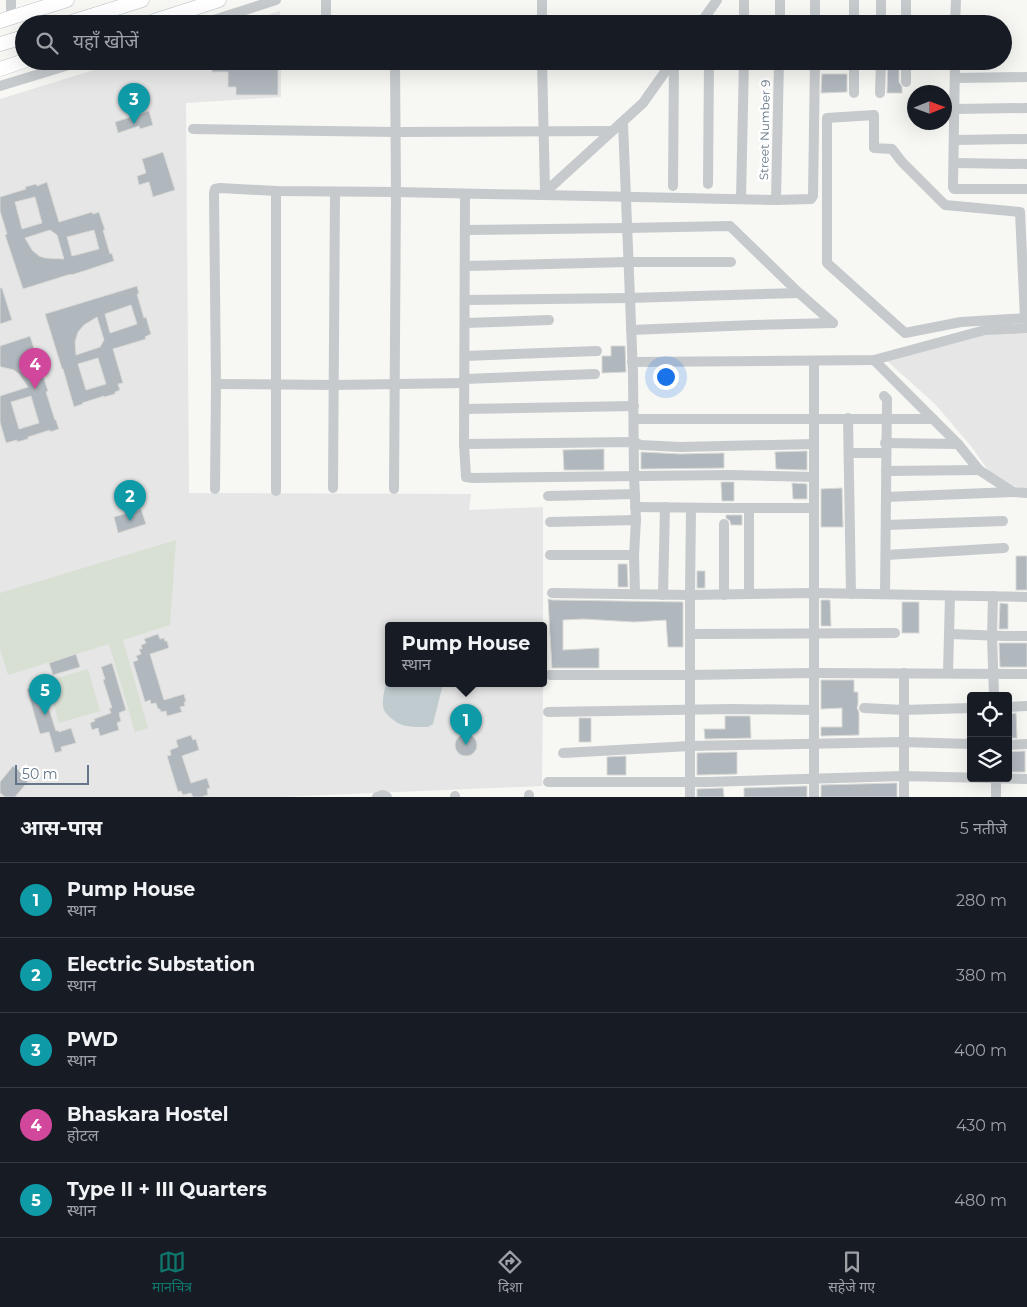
<!DOCTYPE html>
<html lang="hi">
<head>
<meta charset="utf-8">
<style>
  body { margin:0; font-family:Montserrat,"Noto Sans Devanagari",sans-serif; background:#20242c; color:#f1f3f6 }
  .controls { position:absolute; right:15px; bottom:15px; display:grid; overflow:hidden; border-radius:5px; box-shadow:0 5px 20px #0002 }
  .controls button { width:45px; height:45px; display:grid; place-items:center; padding:0; border:0; border-bottom:1px solid #363941; background:#171b24; color:#f1f3f6; font:25px sans-serif }
  .compass { position:absolute; left:907px; top:85px; width:45px; height:45px; border-radius:50%; background:#171b24; box-shadow:0 5px 20px #0002; rotate:89deg }
  .scale { position:absolute; left:15px; bottom:12px; width:74px; box-sizing:border-box; padding-left:5px; border:2px solid #647687; border-top:0; font-size:14px; line-height:18px; white-space:nowrap; color:#647687; -webkit-text-stroke:4px #fff; paint-order:stroke }
  .you { position:absolute; left:665px; top:376px; width:18px; height:18px; margin:-12px; border:4px solid #fff; border-radius:50%; background:#1a73e8; box-shadow:0 0 0 8px #1a73e833 }
  .badge { display:grid; place-items:center; width:32px; height:32px; border-radius:50%; background:#0f766e; color:#fff; font-size:16px; font-weight:700 }
  .pin { position:absolute; translate:-50% -41px; filter:drop-shadow(0 1px 2px #0008) }
  .pin::after { content:''; position:absolute; top:26px; width:18px; height:15px; background:inherit; clip-path:polygon(0 0,100% 0,50% 100%) }
  .popup { position:absolute; left:385px; top:622px; width:162px; height:65px; box-sizing:border-box; display:grid; place-content:center; border-radius:5px; background:#171b24; filter:drop-shadow(0 1px 4px #0005); font-size:16px; white-space:nowrap; color:#9ea1a6 }
  .popup b { font-size:19px; color:#f1f3f6 }
  .popup::after { content:''; position:absolute; left:50%; top:100%; margin-left:-10px; border:10px solid transparent; border-top-color:#171b24 }
  .list { margin:0; padding:0; list-style:none }
  h2 { display:flex; justify-content:space-between; align-items:center; height:65px; margin:0; padding:0 20px; font-size:21px }
  h2 small { font-size:16px; font-weight:400; color:#9ea1a6 }
  .list li { display:grid; grid-template-columns:32px 1fr auto; gap:15px; align-items:center; box-sizing:border-box; height:75px; padding:0 20px; border-top:1px solid #363941 }
  .list b { display:block; font-size:19px; white-space:nowrap }
  .list p { margin:0; font-size:16px; white-space:nowrap; color:#9ea1a6 }
  .list em { font-size:16px; font-style:normal; color:#9ea1a6 }
  .icon { flex:none; width:28px; height:28px; fill:none; stroke:currentColor; stroke-width:2; stroke-linecap:round; stroke-linejoin:round }
  .map { position:relative; flex:none; width:1027px; height:797px; overflow:hidden }
  .search { position:absolute; background:#171b24; box-shadow:0 5px 20px #0002; left:15px; right:15px; top:15px; height:55px; display:flex; align-items:center; gap:12px; box-sizing:border-box; padding:0 18px; border-radius:28px; color:#9ea1a6; font-size:19px }
  .sheet { height:440px; background:#171b24 }
  nav { display:flex; justify-content:space-around; align-items:center; box-sizing:border-box; height:70px; border-top:1px solid #363941; background:#171b24; font-size:14px; color:#9ea1a6 }
  nav a { display:grid; justify-items:center; gap:2px }
  nav .on { color:#0f766e }
  .map>svg:first-child { display:block }
  .built { fill:#e5e6e5 }
  .green { fill:#d8e0d4 }
  .water { fill:#c0cbcf }
  .building { fill:#b0b7bd; stroke:#d9d9d6; fill-rule:evenodd }
  .lines { fill:none; stroke-linecap:round; stroke-linejoin:round }
  .secondary-casing { stroke:#bbbfc4; stroke-width:15 }
  .street { stroke:#c6cacd; stroke-width:10 }
  .secondary { stroke:#fff; stroke-width:14 }
  .labels { text-anchor:middle; stroke-width:5; stroke-linejoin:round; paint-order:stroke }
  .street-label { font-size:12px; fill:#647687; stroke:#fff }
</style>
</head>
<body>
<div class="map">
<svg width="1027" height="797" viewBox="0 0 1027 797">
  <rect width="100%" height="100%" fill="#f7f7f4"/>
  <!-- built -->
  <g class="built">
    <path d="M280 11V24H240Z"/>
    <path d="M123 61H281V97L186 103 189 493 471 494 469 510 543 507V626H388V684H543L542 786 278 797H0V99Z"/>
    <path d="M990 331 1027 332V490L1015 486 1006 495 971 446 935 404 886 360Z"/>
  </g>
  <!-- green -->
  <g class="green">
    <path d="M176 540 170 625 123 640 148 728 135 732 109 644 8 675 0 649V593Z"/>
    <path d="M88 669 100 711 59 723 47 681Z"/>
  </g>
  <!-- water -->
  <path class="water" d="M388 674V684H443L433 724 428 727C415 727 401 728 391 718 385 713 382 709 383 701 383 692 387 683 388 674Z"/>
  <!-- building -->
  <g class="building">
    <path d="M212 61H278V95H236V87H228V72H212Z"/>
    <path d="M888 61H899V82L902 87V93H887Z"/>
    <path d="M822 74H847V92L821 93Z"/>
    <path d="M149 111 153 125 140 129 139 126 118 133 115 122Z"/>
    <path d="M163 152 175 190 153 197 149 182 139 185 137 176 146 173 142 159Z"/>
    <path d="M47 182 59 222 92 212 93 214 99 212 105 230H103L110 254 112 253 114 261 84 271 71 275V274L23 289 5 235 7 234 0 211V197L26 189 25 187 36 184 37 186ZM35 197 42 223 22 229 15 202ZM50 230 57 235 64 259 45 258 39 256 32 250 25 238ZM94 230 99 249 72 256 67 237Z"/>
    <path d="M137 286 139 294H137L144 318 146 317 151 334 145 337 146 339 113 349 123 383 118 384 120 390 115 392V394L104 397V396L82 403 83 404 74 407 63 369H62L45 314ZM131 305 137 324 110 333 105 314ZM97 317 104 340 100 347 76 355 75 342 78 332 84 325ZM98 358 106 384 86 390 78 364Z"/>
    <path d="M0 288H2L12 320 0 324Z"/>
    <path d="M30 336 48 391 46 392 55 420H56L59 429 50 432V430L28 437V439L17 442V440L6 443 0 422V396L28 387 19 374 14 370 1 367 0 366V346ZM31 396 39 423 19 429 11 402Z"/>
    <path d="M611 346H625L626 372 602 373V356H611Z"/>
    <path d="M604 449V470H564L563 450Z"/>
    <path d="M807 451V470L776 469 775 452Z"/>
    <path d="M641 452 680 454 724 453V468L641 469Z"/>
    <path d="M721 482H734V501H722Z"/>
    <path d="M792 483 807 484V499H793Z"/>
    <path d="M842 488 843 527H821V489Z"/>
    <path d="M141 509 146 524 118 533 114 517Z"/>
    <path d="M726 515H742V525H731L730 521 726 518Z"/>
    <rect x="1016" y="556" width="11" height="34"/>
    <path d="M618 564H627L628 587H618Z"/>
    <rect x="697" y="571" width="8" height="17"/>
    <path d="M548 599 552 600 683 602V647H668L666 620 634 622 584 619 563 620V650L599 648V668H552Z"/>
    <path d="M821 600H830L831 626H821Z"/>
    <rect x="902" y="602" width="17" height="31"/>
    <path d="M1000 603 1008 604V629H999Z"/>
    <path d="M158 634 160 639 164 638 165 641H167L169 648 150 654 164 700 184 694 186 702H184L185 706 180 707 182 712 167 716 166 711 161 712 160 709H158L156 703 151 704 150 700 145 702 133 662 138 660 136 656 141 654 139 649H142L141 645 146 643 144 639Z"/>
    <path d="M999 643H1027V667H1000Z"/>
    <path d="M76 654 80 667 53 675 49 663Z"/>
    <path d="M112 663 126 710 119 713 121 721 117 723 119 730 100 736 98 728 92 730 90 723 95 721 94 719 111 713 109 708H112L103 680 105 679 101 667Z"/>
    <path d="M821 680H854V692H858V704L857 708 859 712V735L821 736V727H842V708L821 709Z"/>
    <path d="M41 684 56 731 58 730 59 732 71 728 76 743 61 747 62 751 55 753 49 732 40 734 27 689Z"/>
    <path d="M1016 713 1017 738H1008V714Z"/>
    <path d="M725 716H750L751 738 705 739 704 729H725Z"/>
    <rect x="579" y="718" width="12" height="24"/>
    <circle cx="466" cy="745" r="11"/>
    <path d="M191 735 193 740 196 739 199 750 182 756 191 783 207 778 210 788 207 789 208 795 201 797H193L191 793 183 795 181 791 178 792 167 756 171 755 170 750 178 747 176 740Z"/>
    <path d="M1025 751V772H1008V752Z"/>
    <path d="M737 752V774L697 775V753Z"/>
    <path d="M626 756V775H607V757Z"/>
    <path d="M13 766 30 779 15 797H5L0 793V782Z"/>
    <path d="M897 783V797H821V785Z"/>
    <path d="M807 786V797H744V788Z"/>
    <path d="M723 788 724 797H697V789Z"/>
  </g>
  <g class="lines">
    <defs>
      <g id="secondary">
        <path d="M0 21 67 0"/>
        <path d="M65 24 142 0"/>
        <path d="M145 24 219 0"/>
        <path d="M0 44 24 37"/>
        <path d="M0 69 24 61"/>
      </g>
    </defs>
    <!-- secondary casing -->
    <use href="#secondary" class="secondary-casing"/>
    <!-- street -->
    <g class="street">
      <path d="M11 0V17"/>
      <path d="M326 0V24"/>
      <path d="M542 0V24"/>
      <path d="M815 0V24"/>
      <path d="M201 24 276 0"/>
      <path d="M700 24 717 0"/>
      <path d="M744 24V0"/>
      <path d="M780 24V0"/>
      <path d="M854 24V0"/>
      <path d="M881 24V0"/>
      <path d="M906 24V0"/>
      <path d="M955 24 956 0"/>
      <path d="M542 61 545 191"/>
      <path d="M955 61 953 187 954 189H1027"/>
      <path d="M294 63H542L669 65"/>
      <path d="M955 78 1027 77"/>
      <path d="M906 82V61"/>
      <path d="M0 86 82 61"/>
      <path d="M854 93V61"/>
      <path d="M880 93 881 61"/>
      <path d="M954 109 1027 108"/>
      <path d="M623 123 633 374 634 476 636 520 634 555 635 594"/>
      <path d="M193 129 396 132 612 131"/>
      <path d="M954 140 1027 139"/>
      <path d="M954 163 1027 164"/>
      <path d="M708 184 709 61"/>
      <path d="M673 186 674 61"/>
      <path d="M465 194 464 444 466 477 473 478 729 475 814 477"/>
      <path d="M542 195 643 103 672 62"/>
      <path d="M741 199 744 61"/>
      <path d="M776 200 779 61"/>
      <path d="M465 230 626 228 730 226 799 293 833 323"/>
      <path d="M465 266 628 262H731"/>
      <path d="M465 300 629 298 799 293"/>
      <path d="M1025 318 1020 212 945 205 902 162 892 149 874 148V115L827 118V263L905 333 961 322 1027 318"/>
      <path d="M465 323 549 320"/>
      <path d="M631 330 754 325 833 323"/>
      <path d="M465 356 597 351"/>
      <path d="M874 360 958 444 979 470 1013 492 1027 493"/>
      <path d="M632 362 874 360 985 330 1027 328"/>
      <path d="M464 379 595 374"/>
      <path d="M216 384 334 385 464 383"/>
      <path d="M884 396 887 399 885 594"/>
      <path d="M464 409 634 406"/>
      <path d="M848 418 851 594"/>
      <path d="M634 419H933"/>
      <path d="M885 443 958 444"/>
      <path d="M464 444 634 442 641 445 680 447 814 444"/>
      <path d="M849 453H886"/>
      <path d="M886 471 979 470"/>
      <path d="M333 488 335 192"/>
      <path d="M215 489 216 384 214 193 215 189 220 188 276 191 396 192 776 200 811 199 813 196 815 61"/>
      <path d="M394 489 396 192 395 63"/>
      <path d="M276 491V191"/>
      <path d="M548 496 635 494"/>
      <path d="M886 497 1013 492"/>
      <path d="M635 507 723 508H814"/>
      <path d="M749 508V594"/>
      <path d="M550 522 636 520"/>
      <path d="M724 524V595"/>
      <path d="M886 525 1003 521"/>
      <path d="M550 555H634"/>
      <path d="M886 555 1004 548"/>
      <path d="M552 593 690 595 814 593 1027 597"/>
      <path d="M663 595 665 507"/>
      <path d="M993 596 992 636 994 696"/>
      <path d="M690 634 895 633"/>
      <path d="M949 634 1005 636H1027"/>
      <path d="M948 673 950 596"/>
      <path d="M550 675H690L814 673 1027 674"/>
      <path d="M1008 707 1027 706"/>
      <path d="M864 708 903 710 971 708"/>
      <path d="M548 712 731 709 814 710"/>
      <path d="M1008 745 1027 744"/>
      <path d="M563 753 690 746 903 742 971 744"/>
      <path d="M996 778V797"/>
      <path d="M548 782H708L903 776 1027 779"/>
      <path d="M455 796V797"/>
      <path d="M377 797 383 795 387 797"/>
      <path d="M529 797V795"/>
      <path d="M690 797V595L691 508"/>
      <path d="M814 797V361"/>
      <path d="M904 797V673"/>
    </g>
    <!-- secondary -->
    <use href="#secondary" class="secondary"/>
  </g>
  <g class="labels">
    <!-- street labels -->
    <g class="street-label">
      <text transform="translate(765 130) rotate(-89)" y="4">Street Number 9</text>
    </g>
  </g>
</svg>
<div class="controls">
<button><svg class="icon" aria-label="locate" viewBox="0 0 24 24"><circle cx="12" cy="12" r="6"/><path d="M12 2v4M12 18v4M2 12h4M18 12h4"/></svg></button>
<button><svg class="icon" aria-label="layers" viewBox="0 0 24 24"><path d="M12 4l9 5-9 5-9-5zM3 14l9 5 9-5"/></svg></button>
</div>
<svg class="compass" viewBox="-18 -18 36 36"><path d="M0-13l5 13h-10z" fill="#e53935"/><path d="M0 13l5-13h-10z" fill="#9ea1a6"/></svg>
<div class="scale">50 m</div>
<div class="you"></div>
<div class="pin badge" style="left:466px;top:745px;background:#0f9aa8">1</div>
<div class="popup"><b>Pump House</b>स्थान</div>
<div class="pin badge" style="left:130px;top:521px;background:#0f9aa8">2</div>
<div class="pin badge" style="left:134px;top:124px;background:#0f9aa8">3</div>
<div class="pin badge" style="left:35px;top:389px;background:#d1479c">4</div>
<div class="pin badge" style="left:45px;top:715px;background:#0f9aa8">5</div>
<div class="search"><svg class="icon" aria-label="search" viewBox="0 0 24 24"><circle cx="10" cy="10" r="6"/><path d="M15 15l6 6"/></svg>यहाँ खोजें</div>
</div>
<section class="sheet">
<h2>आस-पास<small>5 नतीजे</small></h2>
<ul class="list">
<li><span class="badge" style="background:#0f9aa8">1</span><div><b>Pump House</b><p>स्थान</p></div><em>280 m</em></li>
<li><span class="badge" style="background:#0f9aa8">2</span><div><b>Electric Substation</b><p>स्थान</p></div><em>380 m</em></li>
<li><span class="badge" style="background:#0f9aa8">3</span><div><b>PWD</b><p>स्थान</p></div><em>400 m</em></li>
<li><span class="badge" style="background:#d1479c">4</span><div><b>Bhaskara Hostel</b><p>होटल</p></div><em>430 m</em></li>
<li><span class="badge" style="background:#0f9aa8">5</span><div><b>Type II + III Quarters</b><p>स्थान</p></div><em>480 m</em></li>
</ul>
</section>
<nav>
<a class="on"><svg class="icon" aria-label="map" viewBox="0 0 24 24"><path d="M3 6l6-2 6 2 6-2v14l-6 2-6-2-6 2zM9 4v14M15 6v14"/></svg>मानचित्र</a>
<a><svg class="icon" aria-label="directions" viewBox="0 0 24 24"><path d="M12 3l9 9-9 9-9-9zM9 14v-3h6M13 9l2 2-2 2"/></svg>दिशा</a>
<a><svg class="icon" aria-label="saved" viewBox="0 0 24 24"><path d="M7 4h10v16l-5-4-5 4z"/></svg>सहेजे गए</a>
</nav>
</body>
</html>
